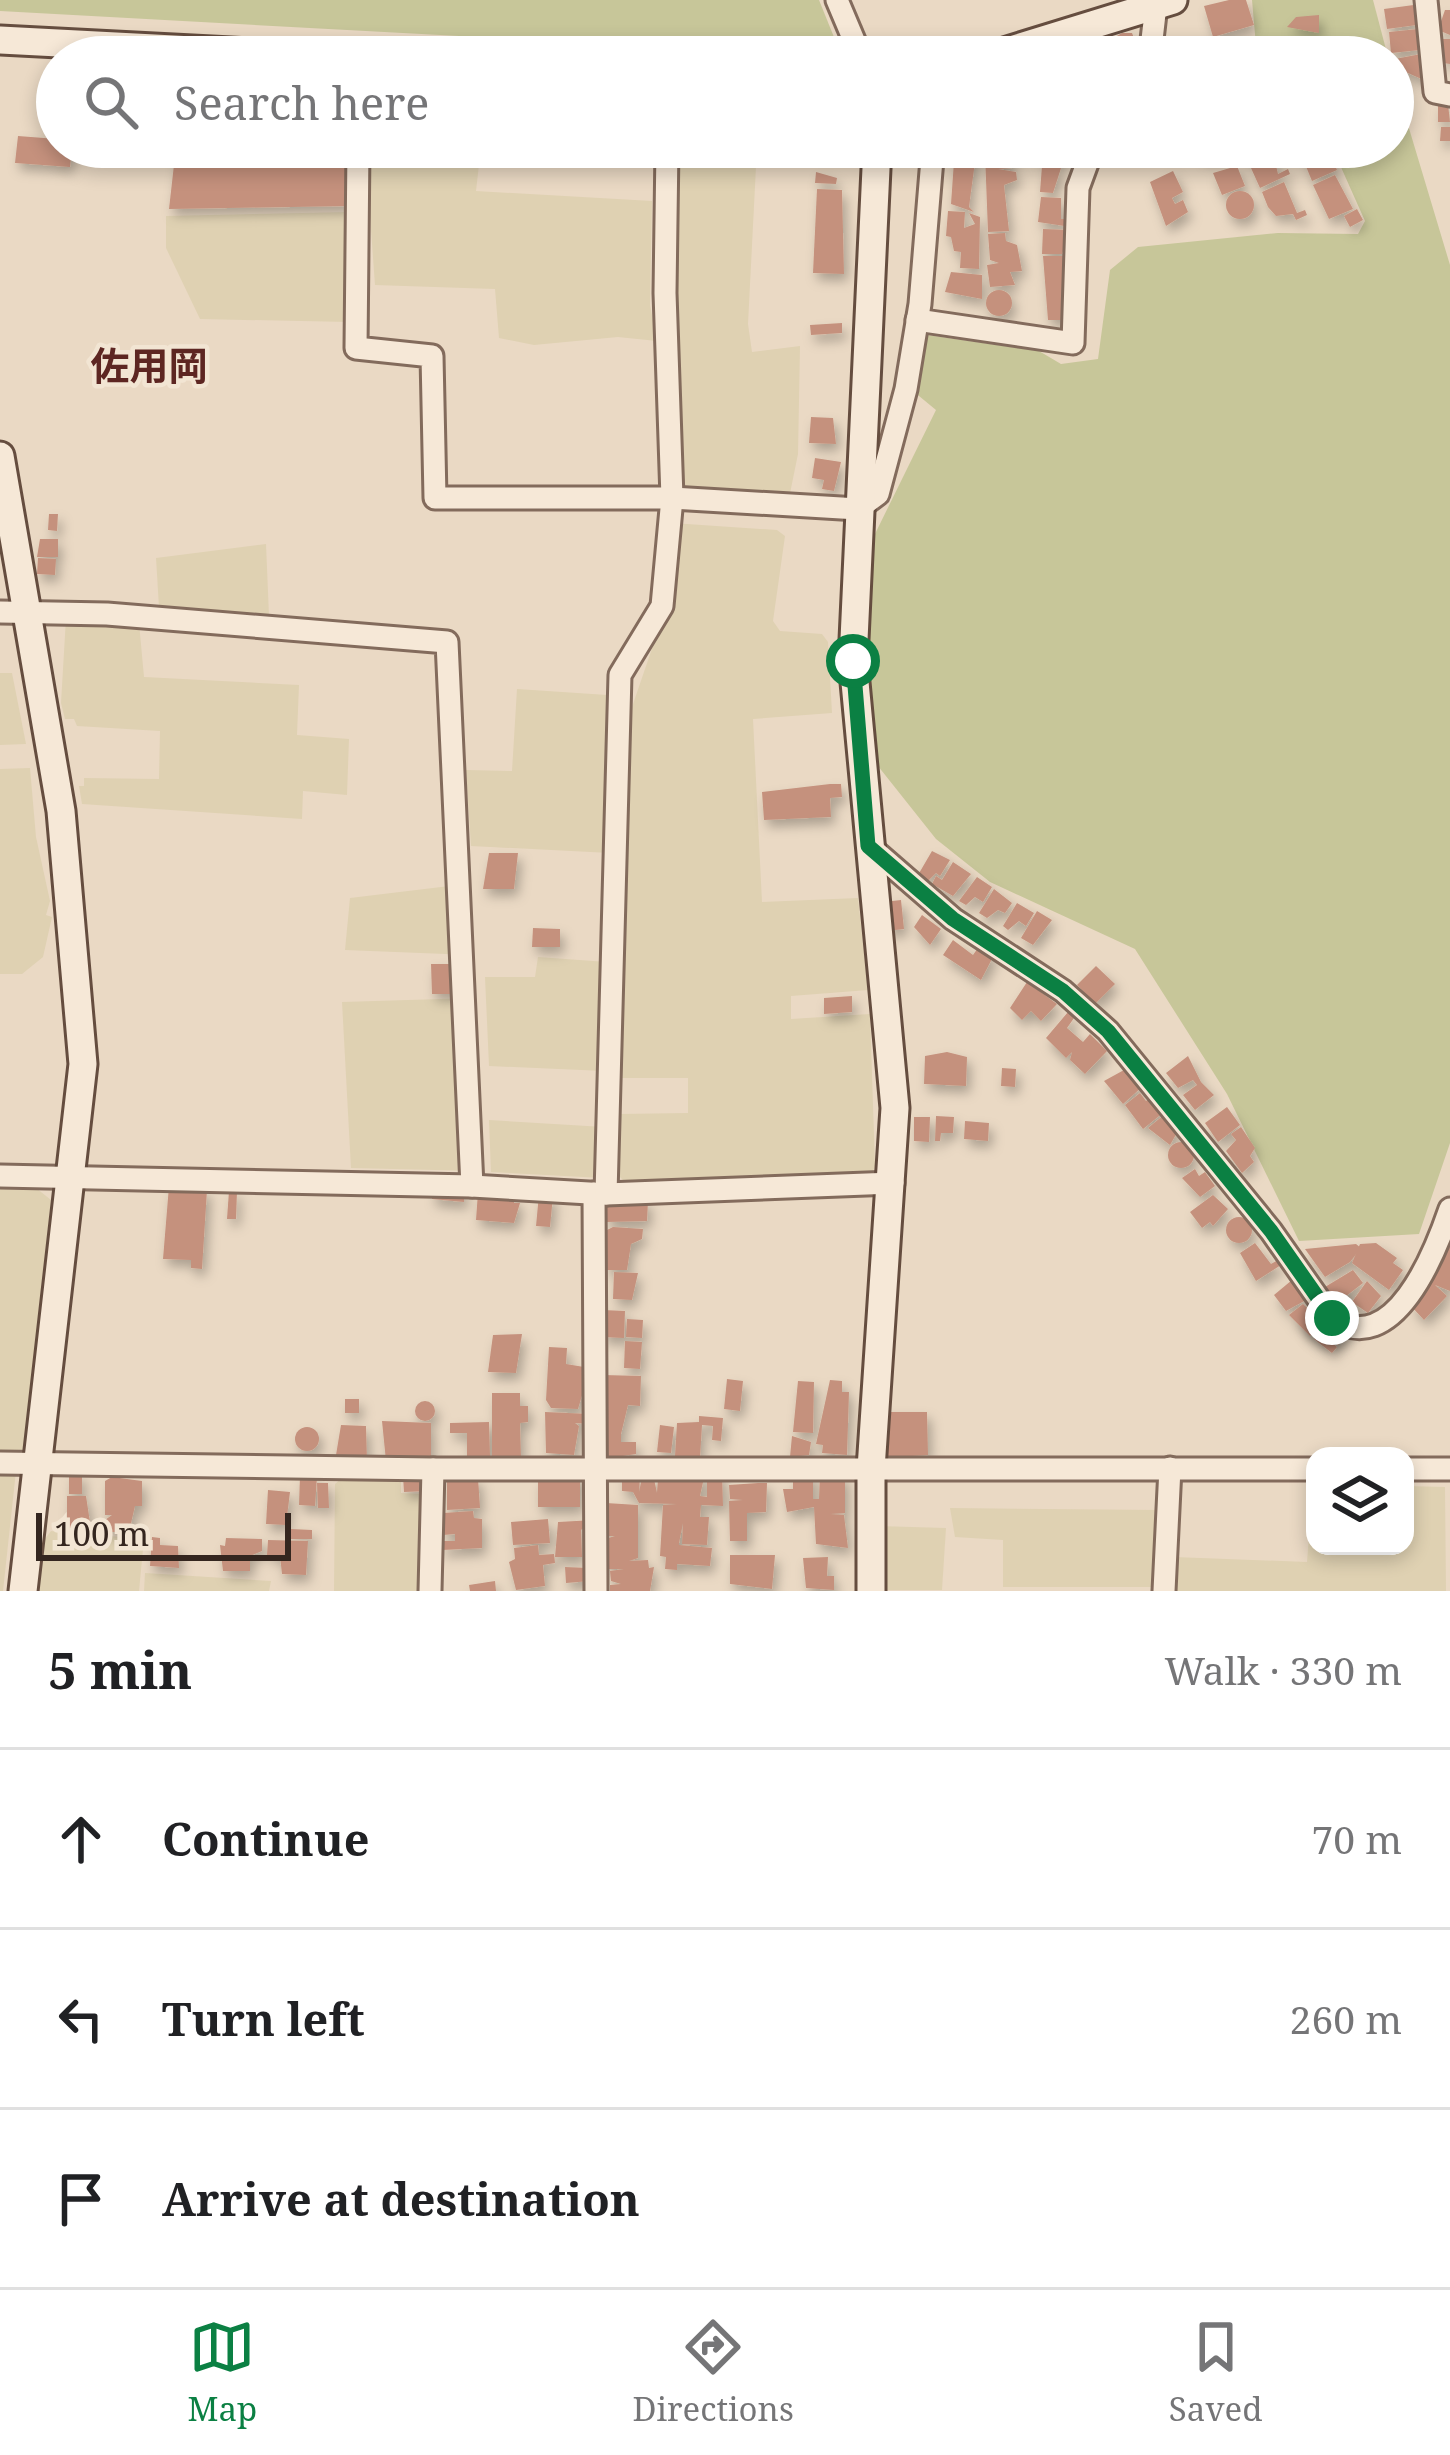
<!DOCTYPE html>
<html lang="en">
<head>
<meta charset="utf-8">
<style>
  body { margin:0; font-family:"Noto Serif","Noto Sans JP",serif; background:#f2f2f2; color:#202124 }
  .controls { position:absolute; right:36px; bottom:36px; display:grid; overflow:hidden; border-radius:24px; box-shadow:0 6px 18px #0003 }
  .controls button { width:108px; height:108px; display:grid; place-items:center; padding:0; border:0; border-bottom:3px solid #e0e0e0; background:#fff; color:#202124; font:60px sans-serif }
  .scale { position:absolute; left:36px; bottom:30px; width:255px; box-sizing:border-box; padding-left:12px; border:6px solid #34261f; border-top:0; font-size:33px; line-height:42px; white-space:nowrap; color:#34261f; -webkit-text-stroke:9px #f2e5d3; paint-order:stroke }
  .stop { position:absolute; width:36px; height:36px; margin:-27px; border:9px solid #0b8043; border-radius:50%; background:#fff }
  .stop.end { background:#0b8043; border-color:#fff; box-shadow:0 3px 12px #0008 }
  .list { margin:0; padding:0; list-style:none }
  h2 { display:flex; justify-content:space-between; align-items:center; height:156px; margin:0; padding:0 48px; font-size:51px }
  h2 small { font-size:39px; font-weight:400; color:#757577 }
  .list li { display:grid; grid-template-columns:78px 1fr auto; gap:36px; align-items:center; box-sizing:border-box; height:180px; padding:0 48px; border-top:3px solid #e0e0e0 }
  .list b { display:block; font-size:45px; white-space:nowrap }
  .list em { font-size:39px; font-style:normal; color:#757577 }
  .icon { flex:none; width:66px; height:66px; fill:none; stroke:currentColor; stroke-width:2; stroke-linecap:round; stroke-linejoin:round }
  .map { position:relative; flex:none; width:1450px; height:1591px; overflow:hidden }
  .search { position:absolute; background:#fff; box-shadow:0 6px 18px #0003; left:36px; right:36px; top:36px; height:132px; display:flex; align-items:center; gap:30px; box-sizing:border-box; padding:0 42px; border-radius:66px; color:#757577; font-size:45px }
  .sheet { height:696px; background:#fff }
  nav { display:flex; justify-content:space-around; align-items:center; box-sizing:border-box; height:168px; border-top:3px solid #e0e0e0; background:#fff; font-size:33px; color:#757577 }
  nav a { display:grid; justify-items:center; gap:6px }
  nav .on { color:#0b8043 }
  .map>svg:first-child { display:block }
  .farmland { fill:#dfd1b2 }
  .green { fill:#c7c699 }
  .building { fill:#c5917d; filter:url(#shadow) }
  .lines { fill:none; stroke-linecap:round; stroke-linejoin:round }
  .street-casing { stroke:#836b5c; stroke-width:27 }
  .secondary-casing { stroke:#654d3f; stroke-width:33 }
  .street { stroke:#f6e8d7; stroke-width:21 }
  .secondary { stroke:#f6e8d7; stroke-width:27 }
  .route { stroke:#0b8043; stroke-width:15 }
  .labels { text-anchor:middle; stroke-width:9; stroke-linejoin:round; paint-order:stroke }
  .quarter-label { font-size:39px; font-weight:bold; fill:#5d2622; stroke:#f2e5d3 }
</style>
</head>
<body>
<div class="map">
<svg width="1450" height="1591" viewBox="0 0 1450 1591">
  <defs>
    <filter id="shadow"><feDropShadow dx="4" dy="7" stdDeviation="6" flood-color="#0004"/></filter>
  </defs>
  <rect width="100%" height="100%" fill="#ead9c4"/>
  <!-- farmland -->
  <g class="farmland">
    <path d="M365 147H481L476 191 652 201 650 305 657 341 618 337 534 345 499 338 495 289 375 285Z"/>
    <path d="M669 147H757L748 324 752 352 800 346 798 454 787 508 676 491Z"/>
    <path d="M350 212 349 322 200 319 166 248V216Z"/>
    <path d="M672 523 777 530 785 536 773 621 780 631 822 634 828 642 832 713 753 719 762 902 858 898 868 990 791 996V1019L870 1014 875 1166 870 1179 623 1180 618 1175 619 1114 688 1113V1078H621L632 707 658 631Z"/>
    <path d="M266 544 269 616 167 612 159 607 156 558Z"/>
    <path d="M66 618 139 623 144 677 299 685 297 735 349 739 347 795 303 791 302 819 82 804 79 786H84V778L159 779 160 731 77 726 74 719H65L61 703Z"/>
    <path d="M0 673H12L26 744 0 745Z"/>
    <path d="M517 689 607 695 604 776 612 777 610 853 471 846 466 770 512 771Z"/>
    <path d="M30 768 36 837 50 901 46 915 52 917 43 957 22 974H0V769Z"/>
    <path d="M466 884 471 955 345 950 350 898Z"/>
    <path d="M538 957 607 962 604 1071 489 1066 485 977H535Z"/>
    <path d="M474 998 477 1171 351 1168 342 1002Z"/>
    <path d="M489 1120 604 1127 602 1178 491 1172Z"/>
    <path d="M0 1188H36L51 1200 22 1460 0 1459Z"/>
    <path d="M0 1470 16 1471 3 1591H0Z"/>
    <path d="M401 1477V1493L424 1494 422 1591H334L335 1484 342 1478Z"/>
    <path d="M1313 1485 1315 1546H1405V1486L1445 1487 1446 1591H1171L1174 1557 1307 1562Z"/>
    <path d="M950 1508 1160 1510 1155 1587H1003V1540L955 1537Z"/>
    <path d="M878 1526 946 1528 942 1590H879Z"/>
    <path d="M51 1531 144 1539 139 1591H39L45 1539Z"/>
    <path d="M145 1573 271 1581 269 1591H144Z"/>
  </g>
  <!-- green -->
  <g class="green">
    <path d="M0 0H819L842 57 0 11Z"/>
    <path d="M1252 0H1373L1388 57H1257Z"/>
    <path d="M1393 75 1450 265V1143L1419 1234 1299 1241 1227 1094 1135 949 990 882 936 839 874 761 869 659 873 538 936 410 913 391 927 335 1039 351 1061 364 1098 359 1110 270 1138 247 1278 233 1358 234 1365 221 1332 147H1393Z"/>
  </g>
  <!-- building -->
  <g class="building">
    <path d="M1229 0H1246L1254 25 1213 37 1204 6Z"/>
    <path d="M1421 4 1415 10 1417 25 1387 29 1384 9Z"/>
    <path d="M1445 10H1450V35L1438 30Z"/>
    <path d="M1319 15V33L1287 27 1296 17Z"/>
    <path d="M1418 29 1420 50 1391 53 1389 32Z"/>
    <path d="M1122 33H1132L1137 46 1148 42 1146 49 1105 57 1101 45Z"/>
    <path d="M1438 39H1450V64L1443 63Z"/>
    <path d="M1080 45 1084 54 1097 48 1100 57H1072L1069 50Z"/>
    <path d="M1421 54 1426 56 1428 82 1397 68 1395 59Z"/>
    <path d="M1438 104H1448L1450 122H1438Z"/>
    <path d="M1441 127H1450V141H1440Z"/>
    <path d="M18 136 57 139V147H72L70 167 15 163Z"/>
    <path d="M176 147H348L350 206 169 209Z"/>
    <path d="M955 147H977L969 207 974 212 951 204Z"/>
    <path d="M1040 147H1067L1062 163 1038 159Z"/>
    <path d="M1200 147H1230L1232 151 1203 158Z"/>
    <path d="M1243 147H1281L1248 161Z"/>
    <path d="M1299 147H1332L1303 160Z"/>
    <path d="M1010 152 1012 168 998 169 1016 172 1017 180 1004 185 1009 231 988 232 985 154Z"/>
    <path d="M1329 152 1337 170 1312 181 1305 164Z"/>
    <path d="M1274 157 1278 174 1288 169 1290 174 1260 188 1251 168Z"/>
    <path d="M1042 166 1061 168 1053 193 1040 192Z"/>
    <path d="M1237 166 1245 186 1222 195 1213 173Z"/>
    <path d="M1173 171 1183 192 1172 198 1175 204 1183 200 1188 212 1166 226 1150 182Z"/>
    <path d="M816 172 837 178 836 184 815 183Z"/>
    <path d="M1335 175 1353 209 1329 219 1313 185Z"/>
    <path d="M1284 182 1297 213 1305 210 1307 215 1296 220 1293 214 1276 216 1268 207 1262 192Z"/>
    <path d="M817 189 842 190 844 274 813 273Z"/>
    <circle cx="1240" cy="205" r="14"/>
    <path d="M1041 197 1061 198V219H1071V227L1038 222Z"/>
    <path d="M1357 209 1363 220 1350 227 1344 216Z"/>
    <path d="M948 211 965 212 964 228 975 224 969 213 980 217 979 269 960 268 961 252 954 251 951 237 946 236Z"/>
    <path d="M1043 229 1070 230 1062 254H1042Z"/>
    <path d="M1005 233 1006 241 1017 245 1022 271 1010 272 1015 285 990 287 987 265 999 263 990 260 988 234Z"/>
    <path d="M1043 256H1074L1064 289V296H1070L1072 320H1048Z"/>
    <path d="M951 272 982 275V299L945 292Z"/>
    <circle cx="999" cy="303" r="13"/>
    <path d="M842 323V333L811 335 810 325Z"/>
    <path d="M811 417 833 418 836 444 809 443Z"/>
    <path d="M815 458 841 462 834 491 822 489 824 480 812 478Z"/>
    <path d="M49 514H58L57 531 48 530Z"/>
    <path d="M40 539H58V557H37Z"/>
    <path d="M38 558 56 559 55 575 37 574Z"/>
    <path d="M830 784H841L842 797 830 798 831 817 764 820 762 792Z"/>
    <path d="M932 851 950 860 940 876 936 873 928 881 918 875Z"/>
    <path d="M489 853H518L514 889H483Z"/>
    <path d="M953 862 971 874 953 896 932 884 936 876 942 880Z"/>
    <path d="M977 877 992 887 983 902 975 897 966 905 959 901Z"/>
    <path d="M994 889 1012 903 1005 913 998 910 987 918 979 913Z"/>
    <path d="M901 900 904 929 886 931 884 902Z"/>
    <path d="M1017 903 1034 913 1026 926 1019 921 1008 930 1003 926Z"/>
    <path d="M1037 911 1052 920 1033 945 1021 938Z"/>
    <path d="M922 915 941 929 930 945 914 927Z"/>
    <path d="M533 928 560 929V947H532Z"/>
    <path d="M953 940 973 955 980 945 994 955 981 980 943 955Z"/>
    <path d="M431 964H456L459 994H432Z"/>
    <path d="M1096 966 1115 984 1095 1004 1077 985Z"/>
    <path d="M1027 982 1057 1004 1041 1021 1031 1011 1022 1020 1010 1008Z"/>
    <path d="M852 996V1012L824 1014V998Z"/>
    <path d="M1068 1012 1074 1018 1067 1028 1083 1042 1090 1034 1107 1051 1085 1074 1070 1060 1072 1052 1066 1058 1046 1038Z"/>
    <path d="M947 1052 967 1057 966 1086 924 1084 925 1056Z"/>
    <path d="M1188 1056 1201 1082 1214 1095 1195 1110 1183 1095 1197 1085 1193 1080 1178 1088 1166 1073Z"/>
    <path d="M1002 1068 1016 1069 1015 1087 1001 1086Z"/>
    <path d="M1124 1070 1143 1086 1123 1104 1104 1081Z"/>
    <path d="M1140 1093 1146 1101 1152 1096 1164 1112 1143 1129 1125 1105Z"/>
    <path d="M1227 1107 1240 1125 1218 1142 1205 1123Z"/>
    <path d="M1165 1114 1178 1131 1170 1145 1148 1128Z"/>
    <path d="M936 1116 954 1117 953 1133H941L940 1141H935Z"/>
    <path d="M914 1117H930L929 1142 914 1141Z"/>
    <path d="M965 1121 989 1123 988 1141 964 1139Z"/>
    <path d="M1241 1127 1255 1148 1250 1156 1254 1162 1242 1173 1226 1151 1236 1140 1231 1134Z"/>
    <circle cx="1181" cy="1155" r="13"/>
    <path d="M1195 1169 1199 1176 1205 1172 1215 1186 1200 1197 1182 1178Z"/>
    <path d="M169 1186 207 1190 202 1269 191 1268V1260L163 1259Z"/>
    <path d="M432 1186 464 1187V1202L432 1199Z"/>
    <path d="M229 1191H237L236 1219H227Z"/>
    <path d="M478 1192 514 1197V1203H520L514 1223 476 1220Z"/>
    <path d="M539 1194 553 1196 550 1227 536 1226Z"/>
    <path d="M1213 1195 1228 1209 1213 1226 1210 1222 1202 1228 1190 1212Z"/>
    <path d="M607 1197 648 1201 647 1221 606 1222Z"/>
    <circle cx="1239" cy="1230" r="13"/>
    <path d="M613 1227 643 1229 642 1239 631 1244 627 1270H607V1230Z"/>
    <path d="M1255 1243 1271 1264 1278 1260 1281 1265 1256 1281 1240 1253Z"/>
    <path d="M1376 1243 1397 1258 1393 1263 1403 1270 1389 1290 1352 1263 1360 1244Z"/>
    <path d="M1356 1244 1361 1248 1350 1262 1325 1277 1305 1249Z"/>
    <path d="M1450 1247V1291L1435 1285 1447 1296 1424 1320 1411 1306Z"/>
    <path d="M1353 1270 1363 1283 1337 1303 1325 1287Z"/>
    <path d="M614 1272 638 1273 632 1300 613 1299Z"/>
    <path d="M1292 1280 1306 1300 1286 1311 1274 1295Z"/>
    <path d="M1367 1281 1381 1296 1368 1313 1352 1302Z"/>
    <path d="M1303 1304 1323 1323 1310 1336 1289 1315Z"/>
    <path d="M603 1310 625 1311 624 1338 602 1337Z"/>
    <path d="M627 1319 643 1320 642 1338 626 1337Z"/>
    <path d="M1324 1326 1343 1337 1338 1345 1330 1341 1337 1347 1332 1353 1314 1339Z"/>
    <path d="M522 1334 516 1373 488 1372 493 1335Z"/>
    <path d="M625 1341 642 1342 640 1369 624 1368Z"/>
    <path d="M549 1347 567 1348 566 1364 590 1368 578 1409 551 1408 546 1400Z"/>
    <path d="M603 1375 641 1376 640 1406 628 1405 621 1434V1442H636V1454L603 1459Z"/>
    <path d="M727 1379 743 1381 740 1411 724 1409Z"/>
    <path d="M830 1380 842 1381V1392H849L847 1455 822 1453 823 1445 816 1444Z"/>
    <path d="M798 1381 814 1382 813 1433 793 1432Z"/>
    <path d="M492 1393H520V1406H528V1422L520 1423 521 1458 492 1457Z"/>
    <rect x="345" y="1399" width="14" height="14"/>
    <circle cx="425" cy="1411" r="10"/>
    <path d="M545 1412 590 1414V1424L575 1423 579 1426 574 1455 546 1453Z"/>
    <path d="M881 1412H927L928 1455 881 1458Z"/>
    <path d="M699 1416 723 1418 721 1441 712 1440 713 1426 702 1425 700 1458 675 1456 677 1423 699 1422Z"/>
    <path d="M382 1421 431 1423V1462L386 1461Z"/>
    <path d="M489 1422 490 1456 467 1457V1433H450V1423Z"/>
    <path d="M341 1425 366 1426 367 1462 335 1461Z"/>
    <path d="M660 1425 674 1427 671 1453 657 1452Z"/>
    <circle cx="307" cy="1439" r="12"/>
    <path d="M792 1436 811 1442 809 1455 790 1457Z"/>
    <path d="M622 1469 640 1477 639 1492 642 1478 654 1479 657 1493 658 1478 705 1473 700 1496 707 1497V1472H722L723 1506 701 1505 700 1517H709L707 1545 682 1544 683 1523 679 1543V1545L712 1548 710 1566 677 1564V1570L665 1569 666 1557 660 1556 663 1505 677 1504 639 1503 633 1492 622 1491Z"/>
    <path d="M813 1470V1499H819L820 1474 845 1475V1513L830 1514 844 1515 848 1548 816 1544 814 1507 787 1512 783 1489H793V1478Z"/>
    <rect x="69" y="1474" width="13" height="20"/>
    <path d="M425 1475 426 1491 404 1492 403 1476Z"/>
    <path d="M553 1475H592L594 1482H580V1507H538V1478L553 1481Z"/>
    <path d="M300 1476 317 1477 315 1506 299 1505Z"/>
    <path d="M112 1477 142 1481V1506H135L129 1532H105V1520L112 1515H105V1481Z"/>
    <path d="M447 1477 478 1478 480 1508 447 1510Z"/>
    <path d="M317 1483H328L329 1508H318Z"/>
    <path d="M758 1483H767L766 1512 747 1513V1541H730L729 1501 743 1500 730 1499 729 1485Z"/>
    <path d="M268 1490 290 1492 286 1525 266 1524Z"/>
    <path d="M67 1496H86L91 1529 67 1528Z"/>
    <path d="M606 1503 638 1505V1558L629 1561 648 1560 649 1568 654 1567 650 1591H610V1585L621 1584 611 1581 610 1571 624 1569H605V1539L615 1536H605Z"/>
    <path d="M473 1511 474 1518 482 1519V1548L442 1550 441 1541H455V1534L443 1535V1513Z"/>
    <path d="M548 1519 550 1543 513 1545 511 1522Z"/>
    <path d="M594 1520 581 1530 582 1557H555L558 1522Z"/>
    <path d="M291 1529 312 1530V1539H291Z"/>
    <path d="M152 1537 160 1538V1545L178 1546 179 1568 150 1566Z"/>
    <path d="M226 1538 262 1539V1551L250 1556V1571H223L220 1545 225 1546Z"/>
    <path d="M268 1540 308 1541 306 1575 282 1574 280 1556 267 1555Z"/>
    <path d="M538 1545 539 1555 554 1554 555 1563 543 1565 545 1586 516 1590 509 1562 515 1559 514 1548Z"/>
    <path d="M730 1555H775L772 1589 730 1584Z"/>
    <path d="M828 1557 827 1576H834V1590L806 1588 803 1558Z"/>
    <path d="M565 1567 589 1568 590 1581 566 1583Z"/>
    <path d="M495 1581 496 1591H470L469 1585Z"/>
  </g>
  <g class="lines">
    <defs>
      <g id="street">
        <path d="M837 0 861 57"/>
        <path d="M1426 0 1435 92 1450 95"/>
        <path d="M1150 57 1156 5"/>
        <path d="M358 147 356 348 432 356 435 498H672L858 509 878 494 906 389 920 304 933 147"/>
        <path d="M917 320 1073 343 1078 188 1093 147"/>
        <path d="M0 612 107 614 447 642 472 1186"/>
        <path d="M869 846 953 919 1063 991 1108 1031 1271 1231 1332 1318C1393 1360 1435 1253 1450 1209"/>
        <path d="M0 1176 472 1186 606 1194 893 1183"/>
        <path d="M594 1193 596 1591"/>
        <path d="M606 1194 620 675 662 606 672 498 665 293 667 147"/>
        <path d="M0 1463 433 1469H1315"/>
        <path d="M1405 1469H1450"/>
        <path d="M430 1591 433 1469"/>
        <path d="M1164 1591 1170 1468"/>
      </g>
      <g id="secondary">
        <path d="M0 40 330 57"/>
        <path d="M988 57 1173 0"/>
        <path d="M0 456 61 811 83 1064 23 1591"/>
        <path d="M871 1591V1469L895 1108 853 661 877 147"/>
      </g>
    </defs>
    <!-- street casing -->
    <use href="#street" class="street-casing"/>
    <!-- secondary casing -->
    <use href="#secondary" class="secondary-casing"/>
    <!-- street -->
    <use href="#street" class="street"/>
    <!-- secondary -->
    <use href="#secondary" class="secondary"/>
  </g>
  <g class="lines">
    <!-- route -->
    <path class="route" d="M853 661 868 846 953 919 1063 991 1108 1031 1271 1231 1332 1318"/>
  </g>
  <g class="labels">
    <!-- quarter labels -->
    <g class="quarter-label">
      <text x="149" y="380">佐用岡</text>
    </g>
  </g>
</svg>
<div class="controls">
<button><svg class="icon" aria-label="layers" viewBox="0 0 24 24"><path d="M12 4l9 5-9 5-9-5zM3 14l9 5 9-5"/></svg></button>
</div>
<div class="scale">100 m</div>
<div class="stop" style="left:853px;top:661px"></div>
<div class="stop end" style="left:1332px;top:1318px"></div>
<div class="search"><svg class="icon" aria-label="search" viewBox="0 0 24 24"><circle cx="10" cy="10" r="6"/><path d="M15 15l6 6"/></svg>Search here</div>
</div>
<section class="sheet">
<h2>5 min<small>Walk · 330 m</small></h2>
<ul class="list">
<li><svg class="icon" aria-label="ahead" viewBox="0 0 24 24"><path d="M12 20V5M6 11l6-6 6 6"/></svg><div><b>Continue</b></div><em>70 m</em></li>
<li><svg class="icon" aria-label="left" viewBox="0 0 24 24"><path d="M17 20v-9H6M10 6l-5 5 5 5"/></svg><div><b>Turn left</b></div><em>260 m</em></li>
<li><svg class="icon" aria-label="arrive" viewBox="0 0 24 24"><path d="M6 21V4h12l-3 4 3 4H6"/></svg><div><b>Arrive at destination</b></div></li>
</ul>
</section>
<nav>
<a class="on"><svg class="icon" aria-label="map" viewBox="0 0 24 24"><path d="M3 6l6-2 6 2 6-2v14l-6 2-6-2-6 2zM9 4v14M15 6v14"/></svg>Map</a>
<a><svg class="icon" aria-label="directions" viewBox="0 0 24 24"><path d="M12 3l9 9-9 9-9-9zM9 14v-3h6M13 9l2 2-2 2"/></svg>Directions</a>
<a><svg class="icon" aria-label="saved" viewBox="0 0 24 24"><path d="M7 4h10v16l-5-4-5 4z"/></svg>Saved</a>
</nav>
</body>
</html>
